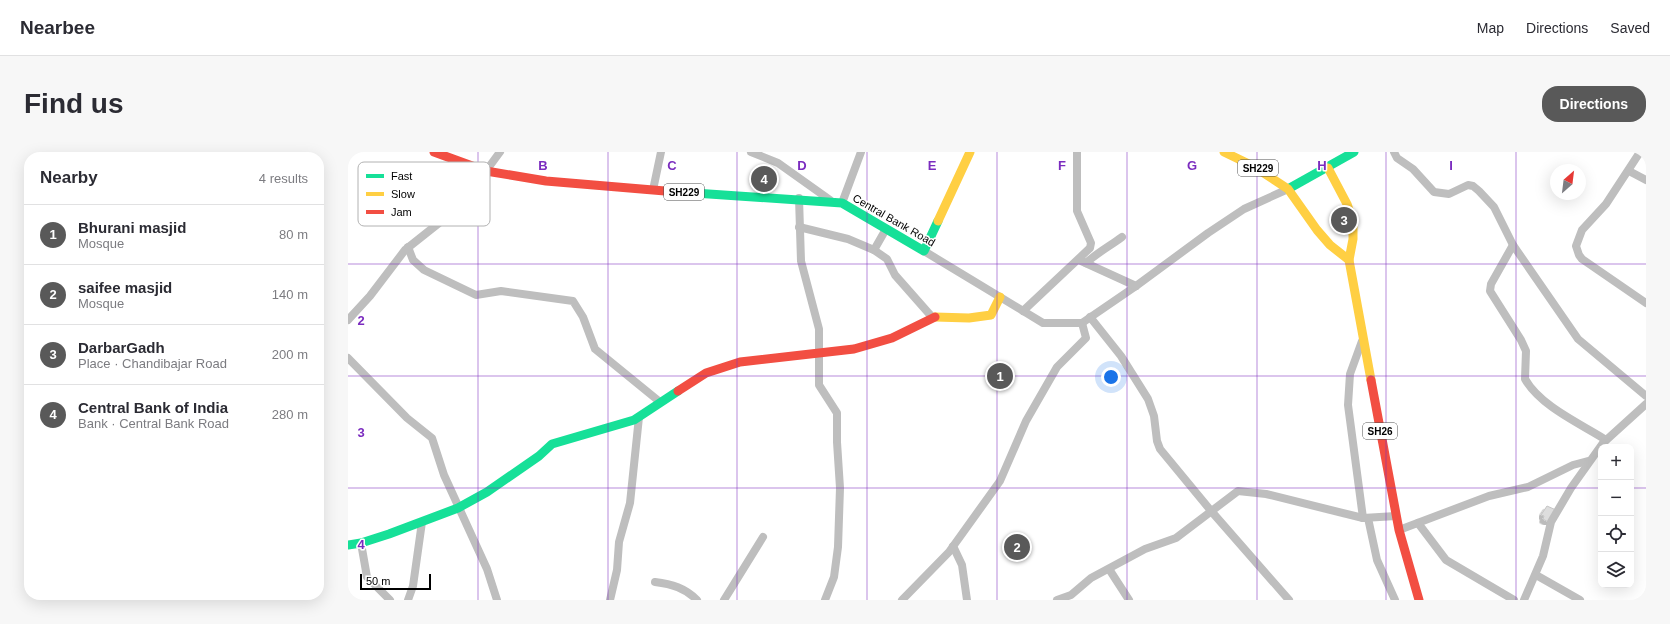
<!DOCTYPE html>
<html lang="en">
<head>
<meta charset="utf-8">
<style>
  body { margin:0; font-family:Helvetica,sans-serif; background:#f7f7f7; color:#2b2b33 }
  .controls { position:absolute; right:12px; bottom:12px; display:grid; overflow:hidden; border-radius:8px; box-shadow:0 4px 16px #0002 }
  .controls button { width:36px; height:36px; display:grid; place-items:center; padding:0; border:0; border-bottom:1px solid #e1e1e2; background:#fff; color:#2b2b33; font:20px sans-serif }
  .compass { position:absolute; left:1202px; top:12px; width:36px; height:36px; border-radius:50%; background:#fff; box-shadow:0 4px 16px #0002; rotate:28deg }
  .scale { position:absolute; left:12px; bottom:10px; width:71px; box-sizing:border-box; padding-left:4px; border:2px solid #000; border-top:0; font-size:11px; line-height:14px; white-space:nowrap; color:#000; -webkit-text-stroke:3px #fff; paint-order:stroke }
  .you { position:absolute; left:763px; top:225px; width:14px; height:14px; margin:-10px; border:3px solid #fff; border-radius:50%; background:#1a73e8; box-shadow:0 0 0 6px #1a73e833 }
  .badge { display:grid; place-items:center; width:26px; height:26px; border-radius:50%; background:#595959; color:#fff; font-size:13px; font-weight:700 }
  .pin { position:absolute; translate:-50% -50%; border:2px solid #fff; box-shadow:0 1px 4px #0006 }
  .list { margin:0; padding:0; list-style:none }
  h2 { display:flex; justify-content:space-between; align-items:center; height:52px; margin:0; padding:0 16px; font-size:17px }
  h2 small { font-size:13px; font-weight:400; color:#7c7c81 }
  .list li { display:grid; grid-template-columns:26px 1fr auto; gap:12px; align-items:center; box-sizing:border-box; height:60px; padding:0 16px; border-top:1px solid #e1e1e2 }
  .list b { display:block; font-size:15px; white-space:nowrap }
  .list p { margin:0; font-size:13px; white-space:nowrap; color:#7c7c81 }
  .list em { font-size:13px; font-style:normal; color:#7c7c81 }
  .icon { flex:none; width:22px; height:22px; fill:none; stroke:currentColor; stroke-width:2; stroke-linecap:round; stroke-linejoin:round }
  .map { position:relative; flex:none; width:1298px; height:448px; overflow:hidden; border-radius:16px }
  header { display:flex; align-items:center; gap:24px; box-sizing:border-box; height:56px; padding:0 20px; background:#fff; border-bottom:1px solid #e1e1e2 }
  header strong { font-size:19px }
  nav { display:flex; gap:22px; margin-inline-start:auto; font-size:14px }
  .intro { display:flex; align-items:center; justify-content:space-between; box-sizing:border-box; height:96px; padding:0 24px }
  h1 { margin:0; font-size:28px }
  .button { padding:10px 18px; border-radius:16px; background:#595959; color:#fff; font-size:14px; font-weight:700 }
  main { display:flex; gap:24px; padding:0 24px }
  aside { flex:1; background:#fff; border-radius:16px; box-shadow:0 4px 16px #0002 }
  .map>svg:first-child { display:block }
  .building { fill:#ddd; stroke:#c5c5c5; filter:url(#shadow) }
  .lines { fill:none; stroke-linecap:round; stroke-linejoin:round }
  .street { stroke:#bebebe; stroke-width:8 }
  .fast { stroke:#16e098; stroke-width:9 }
  .slow { stroke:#ffcf43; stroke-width:9 }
  .jam { stroke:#f24e42; stroke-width:9 }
  .grid { fill:none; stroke:#7b2cbf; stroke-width:1; stroke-opacity:0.55 }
  .labels { text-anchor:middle; stroke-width:3; stroke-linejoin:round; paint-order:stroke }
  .shield { fill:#fff; stroke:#4c4c4c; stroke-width:1 }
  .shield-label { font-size:10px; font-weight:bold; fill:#000 }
  .street-label { font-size:11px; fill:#000; stroke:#fff }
  .key { fill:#fff; stroke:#b2b2b2; stroke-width:1 }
  .key-label { font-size:11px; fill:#000 }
  .grid-label { font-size:13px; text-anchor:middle; font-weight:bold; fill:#7b2cbf; stroke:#fff; stroke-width:3; stroke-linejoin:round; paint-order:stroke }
</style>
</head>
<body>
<header>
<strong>Nearbee</strong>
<nav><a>Map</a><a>Directions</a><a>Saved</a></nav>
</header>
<div class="intro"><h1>Find us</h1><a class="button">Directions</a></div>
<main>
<aside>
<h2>Nearby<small>4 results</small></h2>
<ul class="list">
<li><span class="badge">1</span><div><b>Bhurani masjid</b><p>Mosque</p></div><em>80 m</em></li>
<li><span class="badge">2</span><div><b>saifee masjid</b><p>Mosque</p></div><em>140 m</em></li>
<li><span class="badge">3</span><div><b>DarbarGadh</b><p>Place · Chandibajar Road</p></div><em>200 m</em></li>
<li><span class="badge">4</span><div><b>Central Bank of India</b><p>Bank · Central Bank Road</p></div><em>280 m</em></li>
</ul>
</aside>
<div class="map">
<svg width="1298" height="448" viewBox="0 0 1298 448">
  <defs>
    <filter id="shadow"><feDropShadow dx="-3.5" dy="3.5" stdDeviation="0" flood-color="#0004"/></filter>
  </defs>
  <rect width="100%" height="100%" fill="#fff"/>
  <!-- building -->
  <path class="building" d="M1199 354 1208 358 1202 371 1195 367 1196 364 1193 363Z"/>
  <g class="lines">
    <!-- street -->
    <g class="street">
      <path d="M403 0 430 11 482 48"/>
      <path d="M1046 0 1049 6 1065 17 1086 40 1101 42 1120 33 1125 34 1131 39 1146 55 1165 93 1230 187 1298 244"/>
      <path d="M1292 0 1258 52 1234 78 1228 94 1231 103 1234 107 1298 151"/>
      <path d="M1281 19 1298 28"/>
      <path d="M305 38 313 0"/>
      <path d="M451 46 453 109 471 177V233L489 261V290L492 336 490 395 486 425 477 448"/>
      <path d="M494 51 513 0"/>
      <path d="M451 75 500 87 526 98 539 107 547 123 584 165"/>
      <path d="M1165 93 1143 132 1142 139 1173 188 1178 199 1177 227C1192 254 1233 272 1258 288"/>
      <path d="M60 95 65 108 76 118 128 143 153 139 225 149 235 165 247 197 312 250"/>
      <path d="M526 98 538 77"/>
      <path d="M576 99 695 171H734L788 134 860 81 896 57 940 37"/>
      <path d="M731 108 788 134"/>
      <path d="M738 111C749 101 762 94 774 85"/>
      <path d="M675 159 742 96 743 91 729 59V0"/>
      <path d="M742 165 773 204 800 247 806 264 809 289 812 297 864 360 941 448"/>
      <path d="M0 168 22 144 57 98 91 71 138 19 152 0"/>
      <path d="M1014 189 1002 222 1000 253 1015 366"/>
      <path d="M0 206 59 266 84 286 96 323 139 417 149 448"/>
      <path d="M1020 366 1029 408 1047 448"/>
      <path d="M1070 371 1098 408 1166 448"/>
      <path d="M1051 378 1141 344 1180 335 1225 313 1240 309"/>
      <path d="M13 391 19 425 42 448"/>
      <path d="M605 394 614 413 619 448"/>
      <path d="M761 417 781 448"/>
      <path d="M1188 423 1232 448"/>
      <path d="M307 430C324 432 337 436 349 448"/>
      <path d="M60 448 65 434 74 370"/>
      <path d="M262 448 269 418 271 390 282 351 291 265"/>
      <path d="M376 448 415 385"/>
      <path d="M554 448 601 400 652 329 678 269 709 215 738 186 734 171"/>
      <path d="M709 448 723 443 743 426 797 397 828 386 890 339 918 342 1015 366 1048 364"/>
      <path d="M1176 448 1195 404 1203 370 1223 336 1255 291 1298 252"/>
    </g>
    <!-- fast -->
    <g class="fast">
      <path d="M940 37 1006 0"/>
      <path d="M317 39 494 51 576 99 590 69"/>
      <path d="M0 393 13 391 41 382 110 356 139 340 191 304 204 292 286 268 330 239"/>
    </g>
    <!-- slow -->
    <g class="slow">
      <path d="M876 0 905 14 940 37 969 78 982 93 1001 108"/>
      <path d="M980 16 999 52 1005 69V87L1001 108 1023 228"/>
      <path d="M590 69 622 0"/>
      <path d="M587 165 621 166 643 163 652 145"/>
    </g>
    <!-- jam -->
    <g class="jam">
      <path d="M86 0 138 19 198 29 317 39"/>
      <path d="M1023 228 1051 378 1071 448"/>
      <path d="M330 239 358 221 392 210 506 197 544 186 587 165"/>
    </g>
  </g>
  <!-- grid -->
  <path class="grid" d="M130 0V448M260 0V448M389 0V448M519 0V448M649 0V448M779 0V448M909 0V448M1038 0V448M1168 0V448M0 112H1298M0 224H1298M0 336H1253M1283 336H1298"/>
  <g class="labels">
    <!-- shield labels -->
    <g class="shield">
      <rect x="890" y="8" width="40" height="16" rx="3"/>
      <rect x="316" y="32" width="40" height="16" rx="3"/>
      <rect x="1015" y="271" width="34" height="16" rx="3"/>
    </g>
    <g class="shield-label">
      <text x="910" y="20">SH229</text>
      <text x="336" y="44">SH229</text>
      <text x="1032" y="283">SH26</text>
    </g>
    <!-- street labels -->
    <g class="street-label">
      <text transform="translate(546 68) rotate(30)" y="4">Central Bank Road</text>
    </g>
  </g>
  <!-- legend -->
  <rect x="10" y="10" width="132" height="64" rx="6" class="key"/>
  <rect x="18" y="22" width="18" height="4" fill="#16e098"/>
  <rect x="18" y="40" width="18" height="4" fill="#ffcf43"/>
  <rect x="18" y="58" width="18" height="4" fill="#f24e42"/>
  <g class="key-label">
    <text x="43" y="28">Fast</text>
    <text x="43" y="46">Slow</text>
    <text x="43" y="64">Jam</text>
  </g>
  <g class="grid-label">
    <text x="195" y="18">B</text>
    <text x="324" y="18">C</text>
    <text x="454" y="18">D</text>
    <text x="584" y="18">E</text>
    <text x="714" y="18">F</text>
    <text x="844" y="18">G</text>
    <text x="974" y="18">H</text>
    <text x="1103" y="18">I</text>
    <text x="13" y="173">2</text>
    <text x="13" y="285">3</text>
    <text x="13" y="397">4</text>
  </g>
</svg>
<div class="controls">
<button>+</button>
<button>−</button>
<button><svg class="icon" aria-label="locate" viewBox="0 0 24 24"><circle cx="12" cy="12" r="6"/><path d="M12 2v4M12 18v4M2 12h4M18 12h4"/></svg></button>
<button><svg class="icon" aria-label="layers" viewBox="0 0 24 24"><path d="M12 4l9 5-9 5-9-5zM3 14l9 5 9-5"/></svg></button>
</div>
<svg class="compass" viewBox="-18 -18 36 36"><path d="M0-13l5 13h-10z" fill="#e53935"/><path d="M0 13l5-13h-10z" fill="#7c7c81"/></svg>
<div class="scale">50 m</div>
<div class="you"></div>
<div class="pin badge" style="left:652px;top:224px">1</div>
<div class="pin badge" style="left:669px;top:395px">2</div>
<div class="pin badge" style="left:996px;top:68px">3</div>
<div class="pin badge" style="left:416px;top:27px">4</div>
</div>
</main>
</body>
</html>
